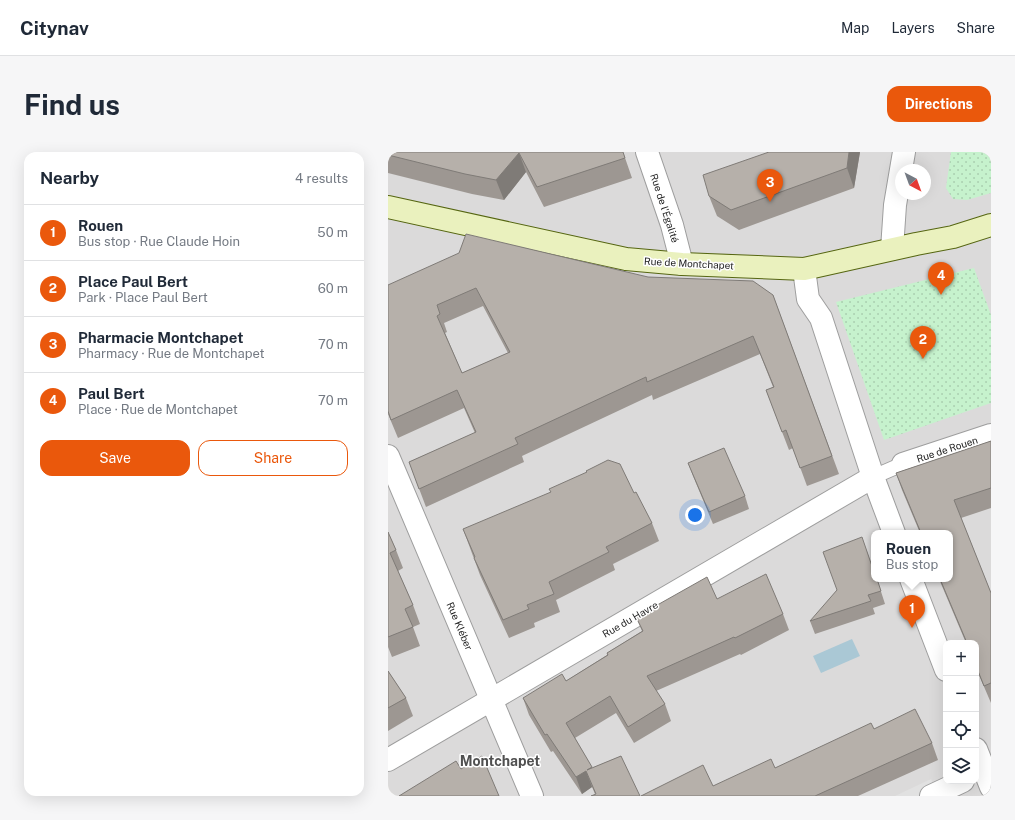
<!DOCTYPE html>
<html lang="en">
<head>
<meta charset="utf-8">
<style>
  body { margin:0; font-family:"Public Sans",sans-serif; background:#f6f6f7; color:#1f2937 }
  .controls { position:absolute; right:12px; bottom:12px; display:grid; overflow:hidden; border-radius:8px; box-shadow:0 4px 16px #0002 }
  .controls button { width:36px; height:36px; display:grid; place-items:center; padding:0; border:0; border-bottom:1px solid #e0e1e3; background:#fff; color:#1f2937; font:20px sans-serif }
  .compass { position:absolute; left:507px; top:12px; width:36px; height:36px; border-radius:50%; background:#fff; box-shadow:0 4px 16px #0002; rotate:139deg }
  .you { position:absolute; left:307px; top:363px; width:14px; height:14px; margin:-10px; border:3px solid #fff; border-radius:50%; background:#1a73e8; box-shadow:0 0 0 6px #1a73e833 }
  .badge { display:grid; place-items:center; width:26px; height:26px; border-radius:50%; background:#ea580c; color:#fff; font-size:13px; font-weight:700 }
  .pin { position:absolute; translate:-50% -33px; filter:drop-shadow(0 1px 2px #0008) }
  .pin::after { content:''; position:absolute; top:21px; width:14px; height:12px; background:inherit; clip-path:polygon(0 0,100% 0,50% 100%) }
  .popup { position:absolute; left:483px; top:378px; width:82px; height:52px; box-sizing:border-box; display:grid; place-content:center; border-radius:8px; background:#fff; filter:drop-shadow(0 1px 3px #0005); font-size:13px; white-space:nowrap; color:#747a83 }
  .popup b { font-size:15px; color:#1f2937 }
  .popup::after { content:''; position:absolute; left:50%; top:100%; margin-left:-8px; border:8px solid transparent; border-top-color:#fff }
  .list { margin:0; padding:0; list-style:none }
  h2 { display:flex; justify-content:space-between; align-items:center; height:52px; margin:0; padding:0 16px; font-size:17px }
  h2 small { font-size:13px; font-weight:400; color:#747a83 }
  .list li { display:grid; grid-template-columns:26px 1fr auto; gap:12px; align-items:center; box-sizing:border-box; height:56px; padding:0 16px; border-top:1px solid #e0e1e3 }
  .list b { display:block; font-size:15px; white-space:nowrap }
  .list p { margin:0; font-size:13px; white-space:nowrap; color:#747a83 }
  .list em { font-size:13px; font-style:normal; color:#747a83 }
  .actions { display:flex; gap:8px; padding:12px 16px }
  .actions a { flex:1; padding:9px 0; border:1px solid #ea580c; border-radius:12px; text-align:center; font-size:14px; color:#ea580c }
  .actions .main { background:#ea580c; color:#fff }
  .icon { flex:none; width:22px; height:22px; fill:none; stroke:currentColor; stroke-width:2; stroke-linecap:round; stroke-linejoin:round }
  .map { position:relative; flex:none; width:603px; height:644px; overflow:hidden; border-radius:12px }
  header { display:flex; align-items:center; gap:24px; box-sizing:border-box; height:56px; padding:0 20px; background:#fff; border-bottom:1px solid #e0e1e3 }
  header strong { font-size:19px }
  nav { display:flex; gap:22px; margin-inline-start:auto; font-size:14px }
  .intro { display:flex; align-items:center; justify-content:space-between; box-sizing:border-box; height:96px; padding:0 24px }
  h1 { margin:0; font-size:28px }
  .button { padding:10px 18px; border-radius:12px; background:#ea580c; color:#fff; font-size:14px; font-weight:700 }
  main { display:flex; gap:24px; padding:0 24px }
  aside { flex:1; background:#fff; border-radius:12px; box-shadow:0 4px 16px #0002 }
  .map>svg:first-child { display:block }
  .residential { fill:#dbdada; fill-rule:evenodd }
  .park { fill:url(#park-dots) }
  .parking { fill:#e1e1e1 }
  .water { fill:#aac8d5 }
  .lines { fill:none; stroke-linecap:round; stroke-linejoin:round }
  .lane-casing { stroke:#9e9e9e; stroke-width:16 }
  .street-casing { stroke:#9e9e9e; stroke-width:24 }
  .secondary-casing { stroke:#566612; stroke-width:24 }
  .lane { stroke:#fff; stroke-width:14 }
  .street { stroke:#fff; stroke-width:22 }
  .secondary { stroke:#eaf1be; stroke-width:22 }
  .wall { fill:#9d9792; fill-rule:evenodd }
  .shaded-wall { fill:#7f7b77 }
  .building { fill:#b6b0aa; stroke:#7f7b77; fill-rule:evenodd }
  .labels { text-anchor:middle; stroke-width:3; stroke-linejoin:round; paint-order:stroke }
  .street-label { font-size:10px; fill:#1d1d1d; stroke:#fff }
  .district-label { font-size:14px; font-weight:bold; fill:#505050; stroke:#fff }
</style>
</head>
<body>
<header>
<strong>Citynav</strong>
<nav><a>Map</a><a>Layers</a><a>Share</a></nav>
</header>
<div class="intro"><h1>Find us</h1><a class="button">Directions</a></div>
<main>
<aside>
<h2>Nearby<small>4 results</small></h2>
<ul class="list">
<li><span class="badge">1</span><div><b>Rouen</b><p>Bus stop · Rue Claude Hoin</p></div><em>50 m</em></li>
<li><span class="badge">2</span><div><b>Place Paul Bert</b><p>Park · Place Paul Bert</p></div><em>60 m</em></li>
<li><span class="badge">3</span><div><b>Pharmacie Montchapet</b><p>Pharmacy · Rue de Montchapet</p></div><em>70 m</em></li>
<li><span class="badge">4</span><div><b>Paul Bert</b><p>Place · Rue de Montchapet</p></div><em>70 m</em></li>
</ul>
<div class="actions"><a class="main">Save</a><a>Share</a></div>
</aside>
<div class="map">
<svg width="603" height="644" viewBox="0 0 603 644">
  <defs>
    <pattern id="park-dots" width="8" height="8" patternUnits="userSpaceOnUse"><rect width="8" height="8" fill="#c6f2cd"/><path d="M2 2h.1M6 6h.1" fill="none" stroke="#aacfb0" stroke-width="1.8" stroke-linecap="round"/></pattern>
  </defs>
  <rect width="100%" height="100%" fill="#edebe4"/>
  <!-- residential -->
  <path class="residential" d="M0 0H603V644H0ZM513 18H537V42H513ZM486 381H562V427H486ZM558 491H588V629H558Z"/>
  <!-- park -->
  <g class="park">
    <path d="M563 0H603V41L579 48 565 47 558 36Z"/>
    <path d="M586 116 603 163V251L496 288 448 150Z"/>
  </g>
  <!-- parking -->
  <path class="parking" d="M543 627 550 644H507Z"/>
  <!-- water -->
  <path class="water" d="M464 487 472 504 433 521 425 504Z"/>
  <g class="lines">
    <defs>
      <path id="lane" d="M485 325 515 312"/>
      <g id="street">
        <path d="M259 0 284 73 294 112"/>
        <path d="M504 97 507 53 516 0"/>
        <path d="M416 117 420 147 433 166 485 325 506 381"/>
        <path d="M0 304 144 644"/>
        <path d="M515 312 603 283"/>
        <path d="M523 427 558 518"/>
        <path d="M588 597 603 635"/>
        <path d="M0 608 485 325"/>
        <path d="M543 644 575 629"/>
      </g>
      <path id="secondary" d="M0 55 238 107 294 112 416 117 528 92 565 85 603 73"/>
    </defs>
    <!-- lane casing -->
    <use href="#lane" class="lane-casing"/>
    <!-- street casing -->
    <use href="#street" class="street-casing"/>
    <!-- secondary casing -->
    <use href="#secondary" class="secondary-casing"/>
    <!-- lane -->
    <use href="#lane" class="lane"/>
    <!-- street -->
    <use href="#street" class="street"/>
    <!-- secondary -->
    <use href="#secondary" class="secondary"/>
  </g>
  <!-- wall -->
  <g class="wall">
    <path d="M0 0H235L244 26 156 55 138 20 116 48 84 42 0 21Z"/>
    <path d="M472 0 466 36 351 78 329 64 321 44Z"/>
    <path d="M260 125 385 143 451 322 419 334 405 296 401 298 378 238 385 235 372 202 265 248 264 243 134 304 136 310 38 355 21 310 87 281 76 256 10 286 0 262V133ZM95 154 120 201 74 221 57 181 59 180 56 171Z"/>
    <path d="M603 289V356L573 366 603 441V551L588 516V491H578L551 427H562V381H532L514 338 508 321Z"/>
    <path d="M300 311 357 344 361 357 325 372 305 324Z"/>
    <path d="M246 341 264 371 271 389 225 412 227 418 168 448 172 460 146 471 147 475 121 486 92 423 75 377Z"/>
    <path d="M0 380 8 398 15 416 10 419 25 453 32 472 25 475 32 494 4 505 0 495Z"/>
    <path d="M489 427 497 452 485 456 487 462 427 482 422 469Z"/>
    <path d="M329 447 395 462 401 478 353 503 352 502 268 539 277 552 283 569 246 591 228 561 187 586 204 616 233 604 207 642 204 635 194 642 165 599 163 600 141 563 135 546 178 529 219 503V501L254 479 248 465Z"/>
    <path d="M0 519 18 546 25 564 0 579Z"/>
    <path d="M486 577 544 591 550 608 470 644H253L325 634 387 616Z"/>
  </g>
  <!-- shaded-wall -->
  <g class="shaded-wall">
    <path d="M461 0H472L466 36 459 16Z"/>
    <path d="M131 1 138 20 116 48 108 28Z"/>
    <path d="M198 619 204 635 194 642 188 625Z"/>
  </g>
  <!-- building -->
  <g class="building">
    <path d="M0 0H235L237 6 149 35 131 1 108 28 77 22 0 3Z"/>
    <path d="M381 0H461L459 16 343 58 321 44 315 23Z"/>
    <path d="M78 82 260 125 365 129 385 143 444 304 412 316 398 278 394 280 378 238 386 235 365 184 259 230 258 225 127 286 130 292 31 337 21 310 88 280 69 238 3 268 0 259V133L71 101ZM88 136 122 200 74 221 49 164 52 162 49 153Z"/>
    <path d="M603 289V336L566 348 603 441V531L596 534 588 514V491H579L552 427H562V381H533L508 321Z"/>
    <path d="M336 296 357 344 321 360 300 311Z"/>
    <path d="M220 308 232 312 246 341 248 340 264 371 218 395 221 400 161 430 166 442 139 453 141 457 115 468 86 406 87 405 75 377 163 340 161 337 199 320 198 319Z"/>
    <path d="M0 380 8 398 2 401 25 453 17 457 25 475 0 485Z"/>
    <path d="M474 385 486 420V427H489L493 439 480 443 483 449 422 469 449 438 435 400Z"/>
    <path d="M378 422 395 462 347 486 346 485 259 524 277 552 240 575 222 544 178 571 204 615 199 618 233 604 252 644H203L208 642 198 619 188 625 159 582 157 583 135 546 174 522 178 529 220 503 219 501 255 479 248 465 319 425 329 447Z"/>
    <path d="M0 519 18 546 0 556Z"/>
    <path d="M527 557 544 591 427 644H253L315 613 325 634 383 607 387 616 483 571 486 577Z"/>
    <path d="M94 604 111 644H11L68 609 73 617Z"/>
  </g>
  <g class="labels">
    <!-- street labels -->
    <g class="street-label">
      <text transform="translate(277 56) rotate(72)" y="4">Rue de l'Égalité</text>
      <text transform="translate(301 111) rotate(3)" y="4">Rue de Montchapet</text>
      <text transform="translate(559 297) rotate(-18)" y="4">Rue de Rouen</text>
      <text transform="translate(242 467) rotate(-30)" y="4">Rue du Havre</text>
      <text transform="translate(72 474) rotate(67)" y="4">Rue Kléber</text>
    </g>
    <!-- district labels -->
    <g class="district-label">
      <text x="112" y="614">Montchapet</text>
    </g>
  </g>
</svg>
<div class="controls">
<button>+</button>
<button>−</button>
<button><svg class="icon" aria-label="locate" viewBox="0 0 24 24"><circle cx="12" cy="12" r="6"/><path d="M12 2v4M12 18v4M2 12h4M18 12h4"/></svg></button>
<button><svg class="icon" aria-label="layers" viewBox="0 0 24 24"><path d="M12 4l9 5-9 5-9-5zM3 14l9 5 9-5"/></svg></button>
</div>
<svg class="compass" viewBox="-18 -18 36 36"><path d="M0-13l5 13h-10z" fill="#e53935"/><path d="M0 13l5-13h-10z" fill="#747a83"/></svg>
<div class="you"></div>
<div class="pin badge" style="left:524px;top:476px">1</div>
<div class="popup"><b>Rouen</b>Bus stop</div>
<div class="pin badge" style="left:535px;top:207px">2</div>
<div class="pin badge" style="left:382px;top:50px">3</div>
<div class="pin badge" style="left:553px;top:143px">4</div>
</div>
</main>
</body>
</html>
